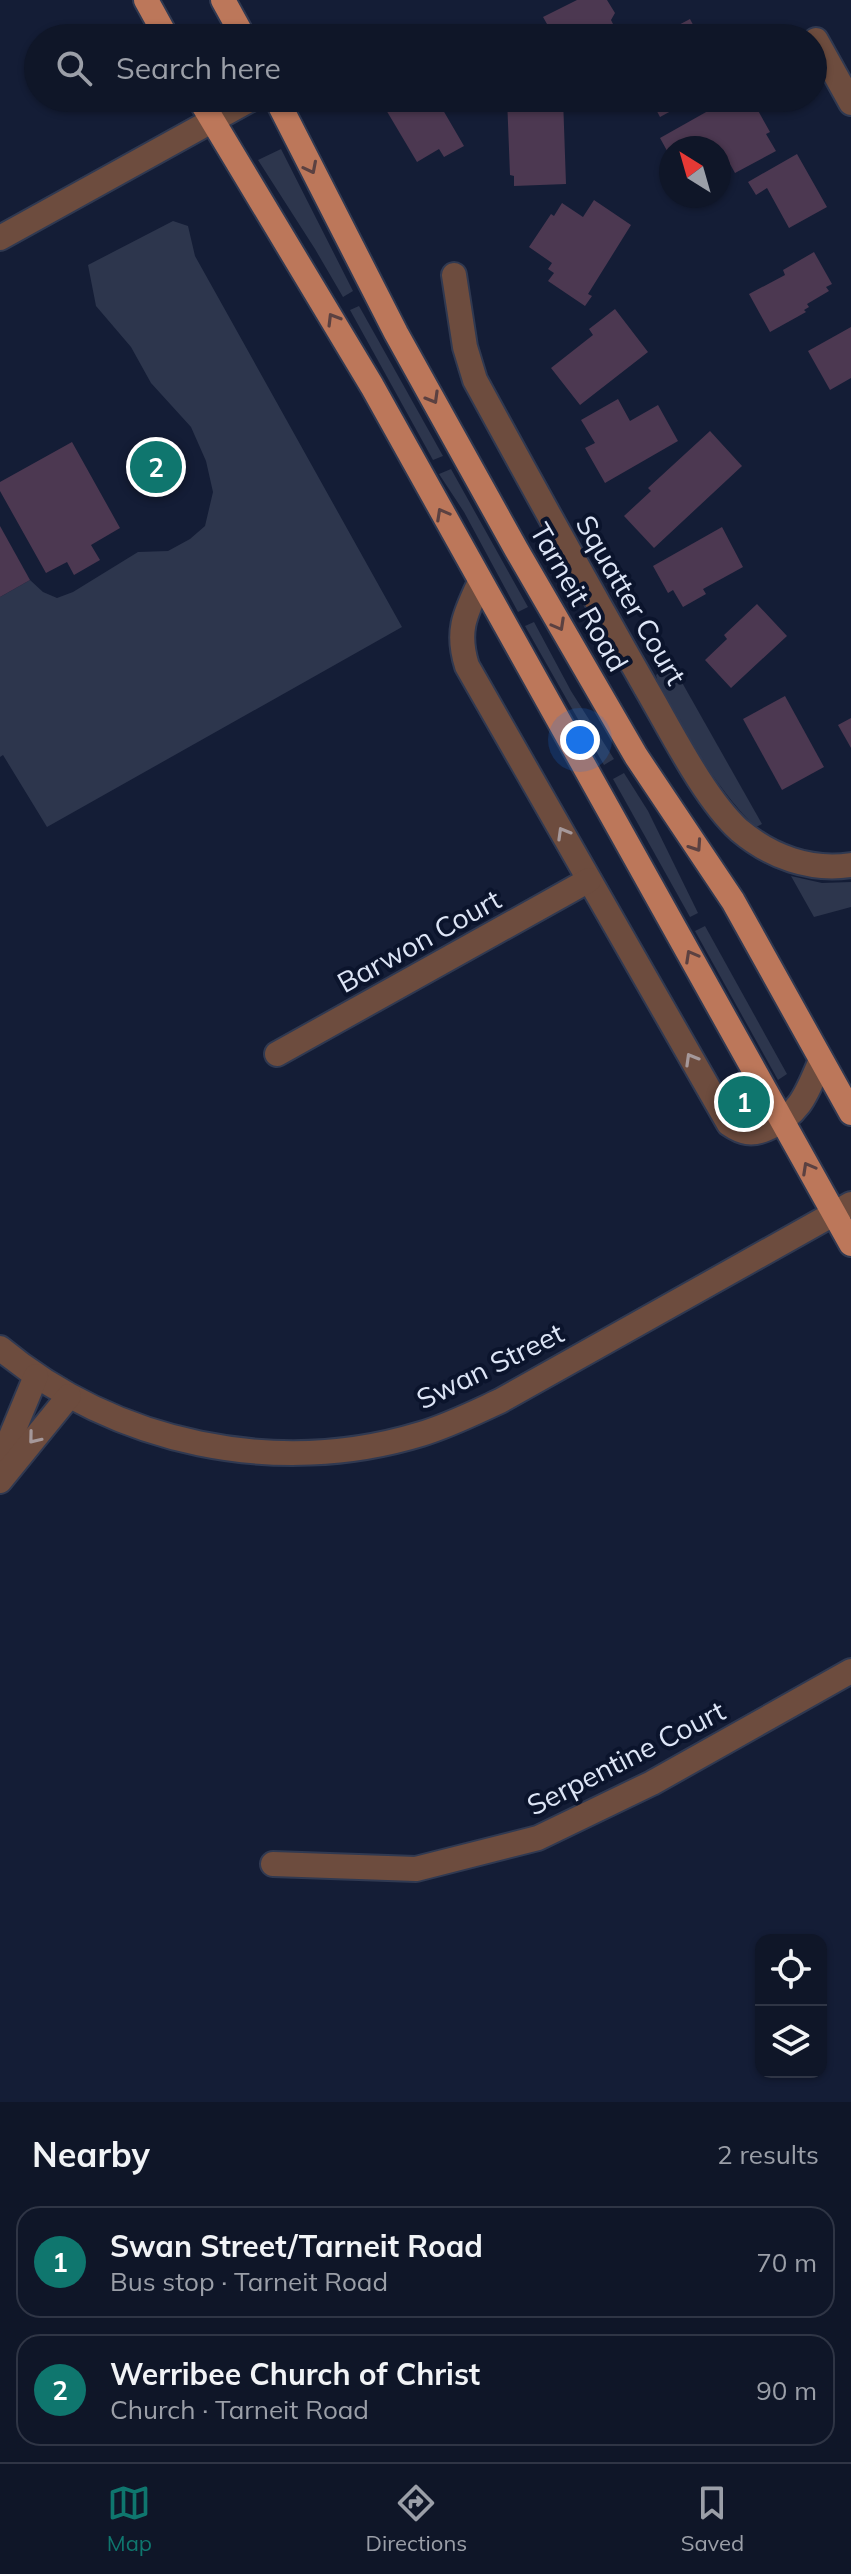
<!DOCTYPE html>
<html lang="en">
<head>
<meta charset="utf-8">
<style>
  body { margin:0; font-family:Mulish,sans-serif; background:#1d2334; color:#f1f3f6 }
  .controls { position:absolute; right:24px; bottom:24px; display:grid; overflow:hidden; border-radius:16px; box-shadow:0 2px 6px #0004 }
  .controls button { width:72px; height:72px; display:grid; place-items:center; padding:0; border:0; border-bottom:2px solid #2f3545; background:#0f1628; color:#f1f3f6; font:40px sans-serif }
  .compass { position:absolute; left:659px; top:136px; width:72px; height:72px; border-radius:50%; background:#0f1628; box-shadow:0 2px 6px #0004; rotate:323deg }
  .you { position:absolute; left:580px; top:740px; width:28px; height:28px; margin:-20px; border:6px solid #fff; border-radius:50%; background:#1a73e8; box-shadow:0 0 0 12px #1a73e833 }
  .badge { display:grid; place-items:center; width:52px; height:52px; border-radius:50%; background:#0f766e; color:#fff; font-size:26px; font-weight:700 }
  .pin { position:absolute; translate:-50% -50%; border:4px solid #fff; box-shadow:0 2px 8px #0006 }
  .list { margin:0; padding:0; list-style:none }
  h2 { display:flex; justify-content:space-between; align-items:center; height:104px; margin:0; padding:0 32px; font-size:34px }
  h2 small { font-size:26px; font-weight:400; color:#9b9fa8 }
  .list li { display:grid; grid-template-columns:52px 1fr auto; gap:24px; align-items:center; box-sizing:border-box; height:112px; margin:0 16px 16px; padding:0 16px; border:2px solid #2f3545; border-radius:24px }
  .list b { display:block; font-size:30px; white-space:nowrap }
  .list p { margin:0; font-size:26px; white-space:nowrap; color:#9b9fa8 }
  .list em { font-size:26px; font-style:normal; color:#9b9fa8 }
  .icon { flex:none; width:44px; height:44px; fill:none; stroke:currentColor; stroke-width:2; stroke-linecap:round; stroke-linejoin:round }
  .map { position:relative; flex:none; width:851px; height:2102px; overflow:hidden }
  .search { position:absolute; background:#0f1628; box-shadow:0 2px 6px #0004; left:24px; right:24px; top:24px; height:88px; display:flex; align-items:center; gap:20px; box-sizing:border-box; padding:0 28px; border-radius:44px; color:#9b9fa8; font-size:30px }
  .sheet { height:360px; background:#0f1628 }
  nav { display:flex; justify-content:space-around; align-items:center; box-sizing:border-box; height:112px; border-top:2px solid #2f3545; background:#0f1628; font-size:22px; color:#9b9fa8 }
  nav a { display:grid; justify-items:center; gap:4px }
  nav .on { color:#0f766e }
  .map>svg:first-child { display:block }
  .green { fill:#2d364d }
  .building { fill:#4c3851 }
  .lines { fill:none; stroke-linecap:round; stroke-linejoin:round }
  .minor-casing { stroke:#303951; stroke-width:28 }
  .major-casing { stroke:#303951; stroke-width:28 }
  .minor { stroke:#6d4c3e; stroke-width:24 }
  .major { stroke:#bc775a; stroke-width:24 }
  .oneway { stroke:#5b4141 }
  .oneway2 { stroke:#a5989a }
  .labels { text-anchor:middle; stroke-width:8; stroke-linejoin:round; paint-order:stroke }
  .street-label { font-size:28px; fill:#dde5f6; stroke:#0b142c }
</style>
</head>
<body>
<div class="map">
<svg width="851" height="2102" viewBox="0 0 851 2102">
  <rect width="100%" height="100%" fill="#141d36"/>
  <!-- green -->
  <g class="green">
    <path d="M281 149 353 291 343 297 315 249 258 160Z"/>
    <path d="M173 221 188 226 195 256 402 627 47 827 3 755 0 757V597L30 580 43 592 57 598 73 592 138 552 168 551 190 539 205 526 213 492 206 461 191 427 151 383 131 347 96 306 88 265Z"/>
    <path d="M359 306 443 456 433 460 350 310Z"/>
    <path d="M451 469 528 607 518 612 464 512 439 474Z"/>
    <path d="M534 622 571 691 614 759 604 765 525 626Z"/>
    <path d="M671 663 762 824 756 827C730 806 662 707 656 675Z"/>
    <path d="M624 773 648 811 698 913 690 917 613 779Z"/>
    <path d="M791 876 822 883 851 882V907L814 917Z"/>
    <path d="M705 926 787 1074 778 1080 695 931Z"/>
  </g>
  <!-- building -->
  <g class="building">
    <path d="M577 0H607L615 13 611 20 614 26 605 31 609 38H555L543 17Z"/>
    <path d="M690 19 700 38H654Z"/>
    <path d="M379 98H431L432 101 436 98 464 146 444 157 439 149 417 162Z"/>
    <path d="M507 98H563L566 184 514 186V176L510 175Z"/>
    <path d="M650 98H695L660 117Z"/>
    <path d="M731 98H751L770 132 766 134 776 151 735 173 725 155 719 158V148H671V158L660 138Z"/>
    <path d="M797 154 827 207 789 228 767 188 756 195 748 182Z"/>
    <path d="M594 200 631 225 588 294 592 296 585 306 548 281 554 273 548 269 552 263 529 247 551 214 554 216 562 203 583 217Z"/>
    <path d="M814 252 832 284 826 287 829 291 807 304 809 307 804 310 806 312 770 332 749 294 785 275 783 270Z"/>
    <path d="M615 309 648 352 580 405 551 368 593 335 589 329Z"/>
    <path d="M851 327V378L830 390 808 351Z"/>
    <path d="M618 399 630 421 658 405 678 441 605 483 585 448 595 443 581 420Z"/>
    <path d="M710 431 742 466 654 548 624 516 651 491 648 488Z"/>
    <path d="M72 442 120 528 91 545 100 560 74 575 67 562 46 573 0 491V482Z"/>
    <path d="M0 526 30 580 0 597Z"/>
    <path d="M722 527 743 567 703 589 706 594 683 607 673 590 668 593 653 566Z"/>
    <path d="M757 604 787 636 731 688 705 660 727 639 724 635Z"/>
    <path d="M785 696 824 767 782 790 743 719Z"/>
    <path d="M851 718V748L838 725Z"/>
  </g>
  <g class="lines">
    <defs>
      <g id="minor">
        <path d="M816 40 851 103"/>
        <path d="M0 238 253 98"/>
        <path d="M454 275 465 347 475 380C531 483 588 586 646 688 670 729 704 798 739 830 771 857 810 871 851 865"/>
        <path d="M480 582C465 614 456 631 467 666L729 1124C742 1133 752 1135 766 1129 800 1115 807 1093 821 1060"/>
        <path d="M277 1054 589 880"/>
        <path d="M0 1348C115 1444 277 1478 421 1434 448 1426 474 1413 500 1401L851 1204"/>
        <path d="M0 1463 36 1376"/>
        <path d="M0 1481 69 1396"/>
        <path d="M273 1864 416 1869 538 1838 652 1783 851 1671"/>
      </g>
      <g id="major">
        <path d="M146 0 167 38"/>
        <path d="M223 0 244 38"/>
        <path d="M199 98 372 386 851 1244"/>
        <path d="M276 98 396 333 516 549 636 756 733 901 851 1113"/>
      </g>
    </defs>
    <!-- minor casing -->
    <use href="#minor" class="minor-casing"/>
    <!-- major casing -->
    <use href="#major" class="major-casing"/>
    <!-- minor -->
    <use href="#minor" class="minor"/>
    <!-- major -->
    <use href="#major" class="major"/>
  </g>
  <!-- one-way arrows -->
  <defs><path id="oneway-chevron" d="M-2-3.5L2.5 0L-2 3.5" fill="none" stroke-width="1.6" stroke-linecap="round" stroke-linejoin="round" transform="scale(2)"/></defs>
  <g class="oneway">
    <use href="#oneway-chevron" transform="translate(311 168) rotate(63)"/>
    <use href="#oneway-chevron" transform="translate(333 319) rotate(-121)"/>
    <use href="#oneway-chevron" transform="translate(433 398) rotate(60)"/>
    <use href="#oneway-chevron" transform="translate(442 514) rotate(-119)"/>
    <use href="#oneway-chevron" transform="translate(559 625) rotate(61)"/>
    <use href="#oneway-chevron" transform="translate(696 846) rotate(56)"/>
    <use href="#oneway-chevron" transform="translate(691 956) rotate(-119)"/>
    <use href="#oneway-chevron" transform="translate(808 1168) rotate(-119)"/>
  </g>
  <g class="oneway2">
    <use href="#oneway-chevron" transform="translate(563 833) rotate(-120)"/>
    <use href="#oneway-chevron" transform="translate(691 1059) rotate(-120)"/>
    <use href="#oneway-chevron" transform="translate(34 1438) rotate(129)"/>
  </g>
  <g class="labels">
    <!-- street labels -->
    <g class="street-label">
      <text transform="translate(579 597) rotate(60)" y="10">Tarneit Road</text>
      <text transform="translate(631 600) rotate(60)" y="10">Squatter Court</text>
      <text transform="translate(419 941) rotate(-29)" y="10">Barwon Court</text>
      <text transform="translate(490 1366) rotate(-26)" y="10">Swan Street</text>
      <text transform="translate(626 1758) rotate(-27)" y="10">Serpentine Court</text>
    </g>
  </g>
</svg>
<div class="controls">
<button><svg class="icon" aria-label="locate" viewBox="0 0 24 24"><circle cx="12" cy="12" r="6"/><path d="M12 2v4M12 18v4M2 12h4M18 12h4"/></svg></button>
<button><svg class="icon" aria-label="layers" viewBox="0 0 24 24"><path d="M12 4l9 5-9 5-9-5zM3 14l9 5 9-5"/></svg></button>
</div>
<svg class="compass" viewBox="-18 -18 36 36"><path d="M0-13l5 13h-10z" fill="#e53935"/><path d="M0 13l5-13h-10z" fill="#9b9fa8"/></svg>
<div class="you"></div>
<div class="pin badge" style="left:744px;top:1102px">1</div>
<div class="pin badge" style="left:156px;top:467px">2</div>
<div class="search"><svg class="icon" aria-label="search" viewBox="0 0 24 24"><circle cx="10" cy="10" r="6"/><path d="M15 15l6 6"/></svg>Search here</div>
</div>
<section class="sheet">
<h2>Nearby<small>2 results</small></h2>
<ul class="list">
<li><span class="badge">1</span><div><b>Swan Street/Tarneit Road</b><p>Bus stop · Tarneit Road</p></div><em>70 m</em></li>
<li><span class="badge">2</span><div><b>Werribee Church of Christ</b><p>Church · Tarneit Road</p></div><em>90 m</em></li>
</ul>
</section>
<nav>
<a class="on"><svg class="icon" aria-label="map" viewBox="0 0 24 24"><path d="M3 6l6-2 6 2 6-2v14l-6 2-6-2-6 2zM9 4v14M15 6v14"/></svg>Map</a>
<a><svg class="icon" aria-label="directions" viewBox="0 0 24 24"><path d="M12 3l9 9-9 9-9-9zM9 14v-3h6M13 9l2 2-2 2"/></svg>Directions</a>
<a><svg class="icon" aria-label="saved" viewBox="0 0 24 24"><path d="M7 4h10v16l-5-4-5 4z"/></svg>Saved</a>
</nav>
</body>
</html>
